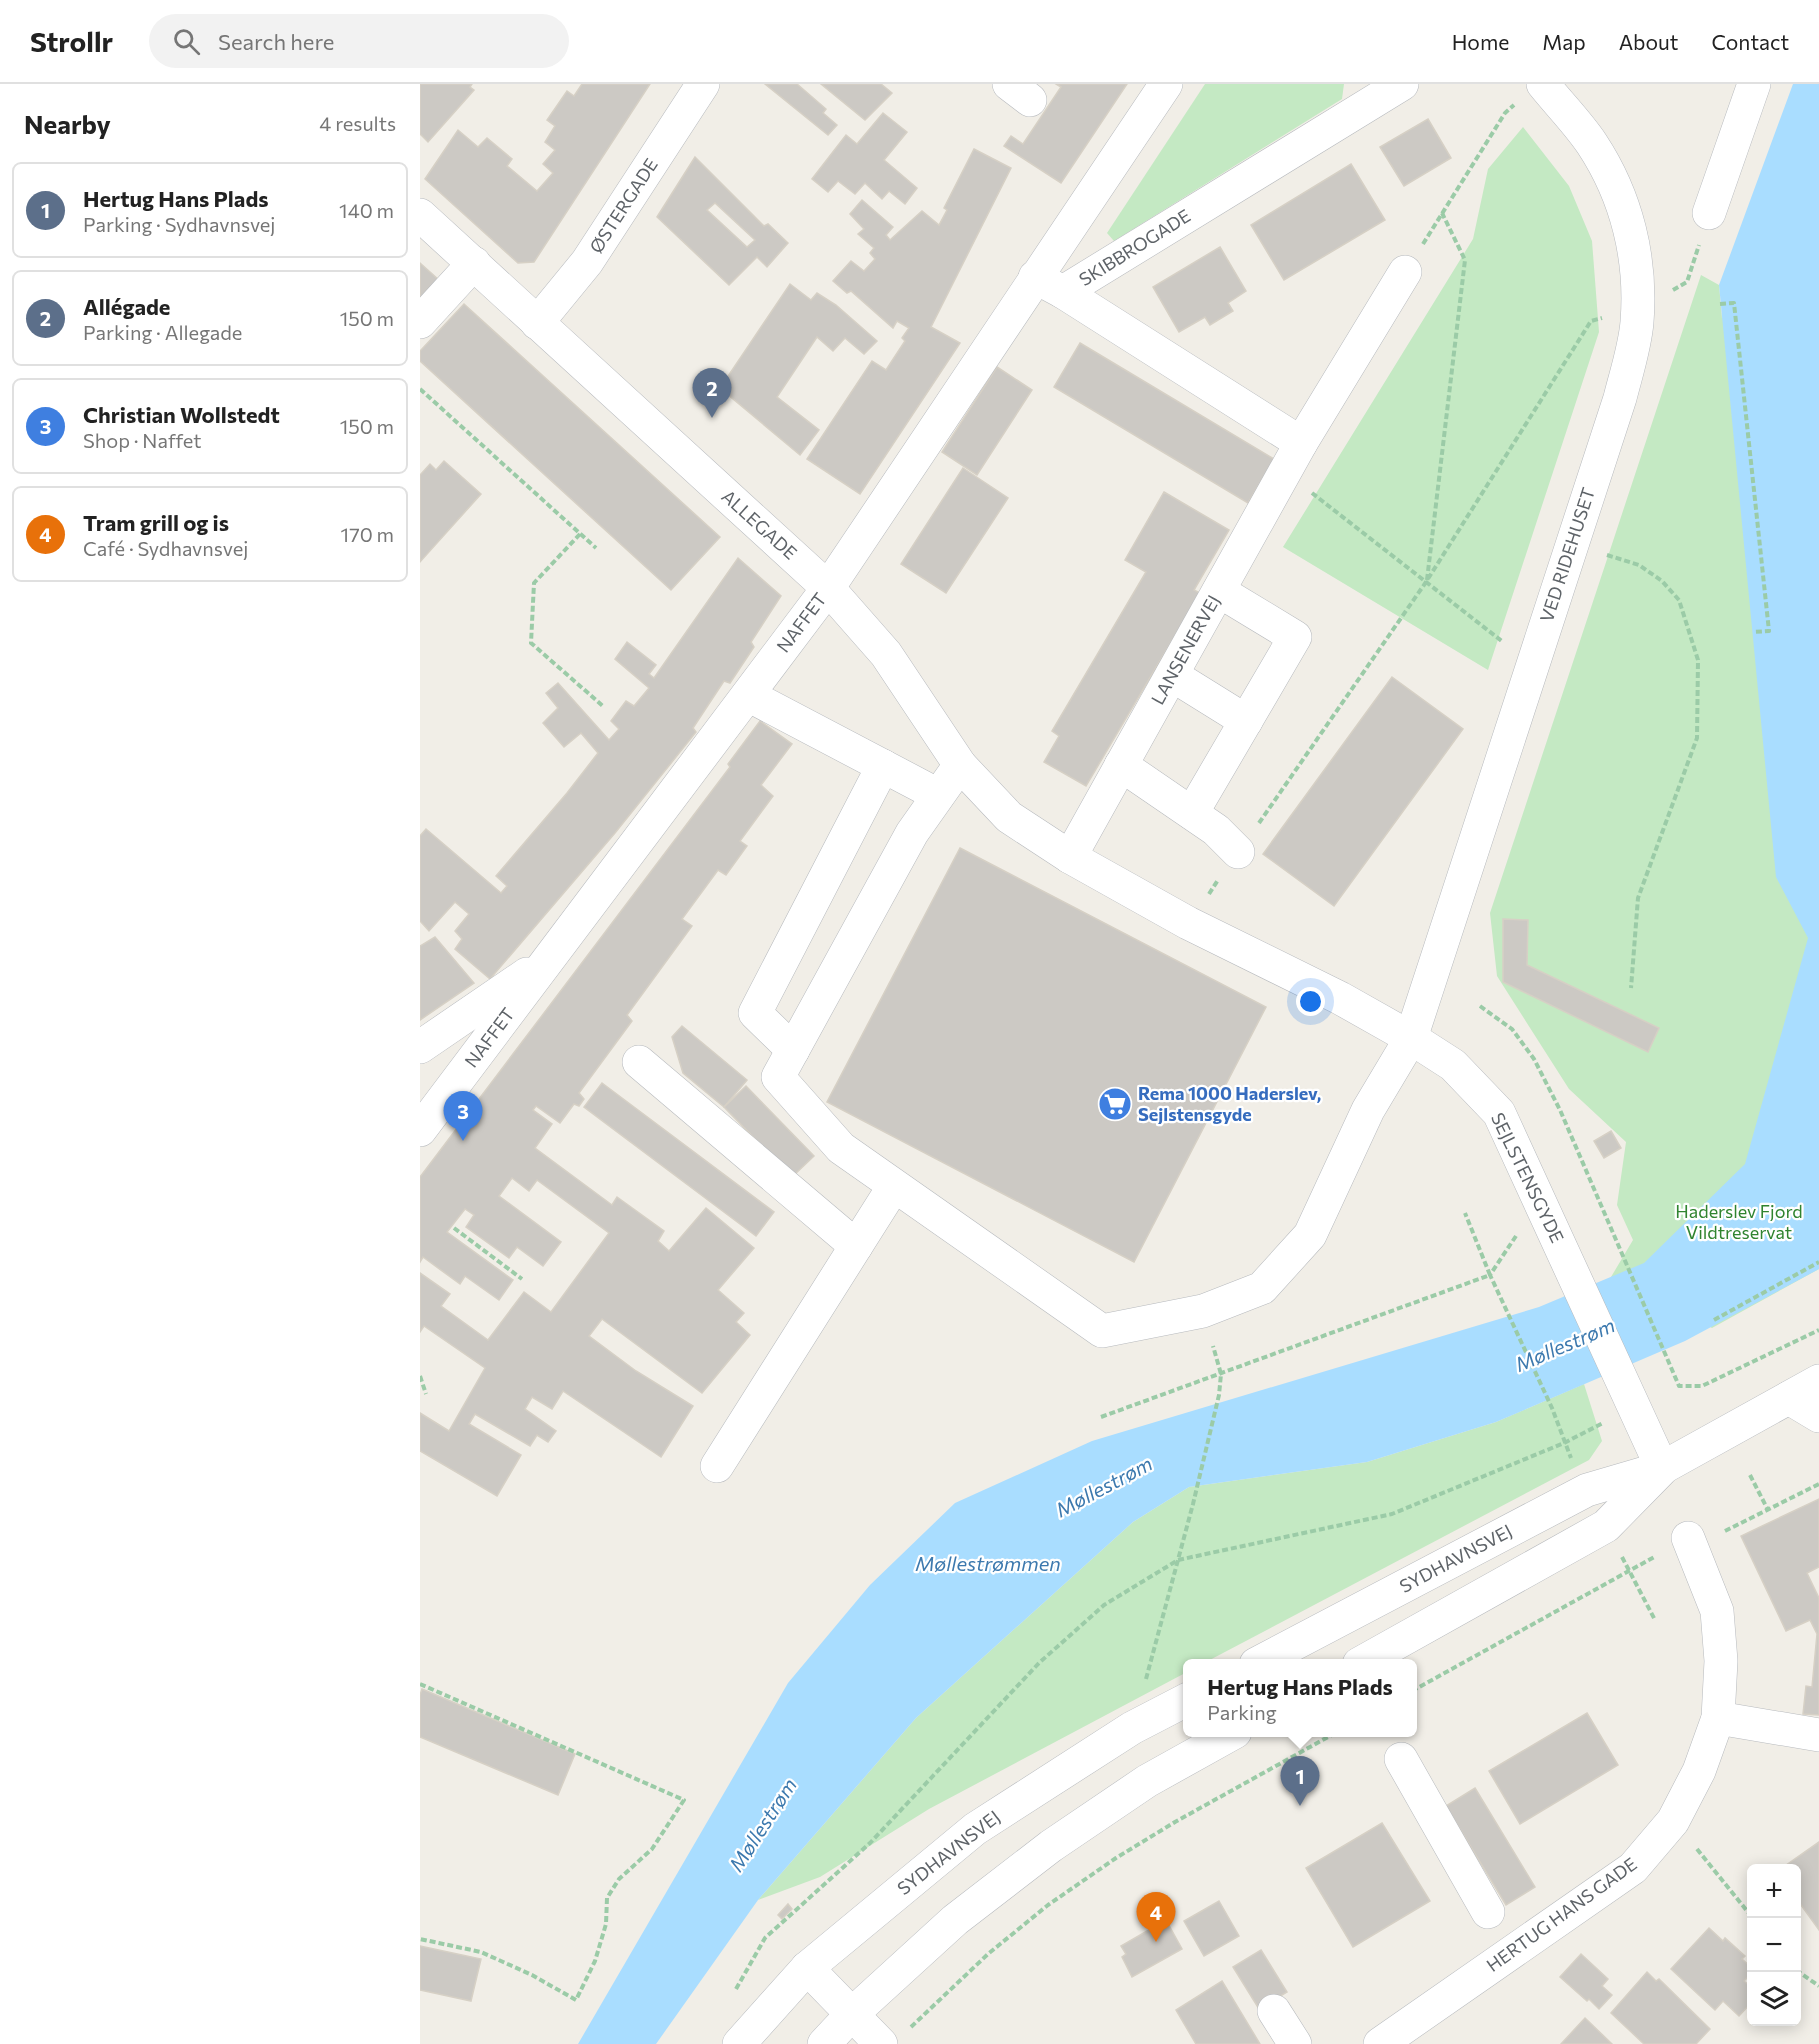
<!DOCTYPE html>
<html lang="en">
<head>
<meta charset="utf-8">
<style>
  body { margin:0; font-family:Commissioner,sans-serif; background:#f2f2f2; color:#222 }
  .controls { position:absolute; right:18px; bottom:18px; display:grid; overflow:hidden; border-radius:9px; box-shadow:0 3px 15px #0003 }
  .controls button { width:54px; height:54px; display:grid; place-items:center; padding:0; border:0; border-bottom:2px solid #e0e0e0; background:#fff; color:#222; font:30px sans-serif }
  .you { position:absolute; left:891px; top:918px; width:21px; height:21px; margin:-15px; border:4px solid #fff; border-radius:50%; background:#1a73e8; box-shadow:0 0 0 9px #1a73e833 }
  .badge { display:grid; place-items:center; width:39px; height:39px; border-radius:50%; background:#d93025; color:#fff; font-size:20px; font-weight:700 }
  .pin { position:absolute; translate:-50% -50px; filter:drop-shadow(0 2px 3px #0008) }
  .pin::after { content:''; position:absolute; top:32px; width:21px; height:18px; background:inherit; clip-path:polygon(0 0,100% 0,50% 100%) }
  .popup { position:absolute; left:763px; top:1575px; width:234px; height:78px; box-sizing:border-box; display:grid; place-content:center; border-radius:9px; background:#fff; filter:drop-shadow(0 2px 4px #0005); font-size:20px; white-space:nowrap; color:#767676 }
  .popup b { font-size:22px; color:#222 }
  .popup::after { content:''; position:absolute; left:50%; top:100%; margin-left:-12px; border:12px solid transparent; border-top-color:#fff }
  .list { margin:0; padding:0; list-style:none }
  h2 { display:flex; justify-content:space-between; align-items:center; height:78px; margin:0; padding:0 24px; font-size:26px }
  h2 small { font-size:20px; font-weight:400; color:#767676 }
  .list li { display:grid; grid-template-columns:39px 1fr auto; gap:18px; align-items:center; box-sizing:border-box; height:96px; margin:0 12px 12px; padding:0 12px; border:2px solid #e0e0e0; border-radius:9px }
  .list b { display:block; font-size:22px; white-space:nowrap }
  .list p { margin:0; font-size:20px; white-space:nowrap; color:#767676 }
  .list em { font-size:20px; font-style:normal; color:#767676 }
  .icon { flex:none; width:33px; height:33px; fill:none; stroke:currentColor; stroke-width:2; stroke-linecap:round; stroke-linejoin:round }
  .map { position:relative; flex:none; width:1399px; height:1960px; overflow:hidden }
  header { display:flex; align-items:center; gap:36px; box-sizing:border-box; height:84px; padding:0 30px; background:#fff; border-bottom:2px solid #e0e0e0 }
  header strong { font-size:28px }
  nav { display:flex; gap:33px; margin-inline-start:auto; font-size:21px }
  .search { width:420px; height:54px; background:#f2f2f2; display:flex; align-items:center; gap:15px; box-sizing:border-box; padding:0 21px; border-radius:33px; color:#767676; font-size:22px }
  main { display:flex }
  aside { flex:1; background:#fff }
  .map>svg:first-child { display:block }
  .green { fill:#c4e9c3 }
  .water { fill:#a9ddff }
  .building { fill:#ccc9c4; stroke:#d6d0c5; stroke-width:1.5; fill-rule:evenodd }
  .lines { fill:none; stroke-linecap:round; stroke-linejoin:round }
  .minor-casing { stroke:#b7babe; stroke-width:34 }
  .path { stroke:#9bcba7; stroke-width:4; stroke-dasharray:6 3; stroke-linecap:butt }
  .minor { stroke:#fff; stroke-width:33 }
  .labels { text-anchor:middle; stroke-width:4.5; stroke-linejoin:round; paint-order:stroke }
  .street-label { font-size:18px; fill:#5e6368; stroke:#fff }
  .shop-label { font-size:18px; font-weight:bold; fill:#366cbe; stroke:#fff; text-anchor:start }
  .park-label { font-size:18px; fill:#308430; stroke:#fff }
  .water-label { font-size:20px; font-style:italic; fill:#3c79ae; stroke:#fff }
</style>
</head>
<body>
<header>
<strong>Strollr</strong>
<div class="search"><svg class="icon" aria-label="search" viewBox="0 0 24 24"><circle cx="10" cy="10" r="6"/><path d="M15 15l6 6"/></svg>Search here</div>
<nav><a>Home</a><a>Map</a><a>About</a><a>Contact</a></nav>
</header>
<main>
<aside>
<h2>Nearby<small>4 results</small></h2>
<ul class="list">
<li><span class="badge" style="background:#5c6f8a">1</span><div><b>Hertug Hans Plads</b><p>Parking · Sydhavnsvej</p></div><em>140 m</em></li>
<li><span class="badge" style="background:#5c6f8a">2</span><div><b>Allégade</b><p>Parking · Allegade</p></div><em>150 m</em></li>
<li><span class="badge" style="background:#3f7fe0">3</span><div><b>Christian Wollstedt</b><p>Shop · Naffet</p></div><em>150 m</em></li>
<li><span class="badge" style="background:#e8710a">4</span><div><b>Tram grill og is</b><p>Café · Sydhavnsvej</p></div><em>170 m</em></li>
</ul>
</aside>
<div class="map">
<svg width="1399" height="1960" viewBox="0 0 1399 1960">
  <rect width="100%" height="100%" fill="#f1eee7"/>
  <!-- green -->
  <g class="green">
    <path d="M785 0H924L922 15 694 157 687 149Z"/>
    <path d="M1399 0V1185L1292 1244 1191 1193 1213 1156 1197 1121 1206 1058 1149 1005 1077 892 1070 829 1281 191 1299 201 1302 234Z"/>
    <path d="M1103 43 1149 102 1172 157 1179 248 1068 586 863 463 1053 155 1068 85Z"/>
    <path d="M1164 1300 1182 1357 1169 1376 784 1579 768 1580 767 1588 509 1725 400 1793 338 1816 496 1634 713 1438 769 1403 947 1378 1076 1338Z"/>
  </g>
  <!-- water -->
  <path class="water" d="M1373 0H1399V1185L1265 1257 1076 1338 947 1378 769 1403 713 1438 496 1634 338 1816 236 1960H158L368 1599 450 1501 535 1419 672 1357 1119 1223 1224 1179 1325 1080 1388 854 1356 793 1299 201Z"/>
  <!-- building -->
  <g class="building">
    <path d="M0 0H52L50 3 54 6 8 58 0 50Z"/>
    <path d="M162 0H230L114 178 98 179 5 95 38 46 58 63 67 54 92 75 87 82 117 107 133 89 123 80 135 66 125 58 135 42 127 36 147 7 154 12Z"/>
    <path d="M345 0H377L406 25 403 29 417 41 408 51Z"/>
    <path d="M401 0H461L472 9 445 36Z"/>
    <path d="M636 0H707L641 99 584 62 591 52 603 60 641 3Z"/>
    <path d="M463 29 487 48 464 76 497 104 485 120 469 107 462 115 445 99 435 110 418 97 408 108 392 95 426 51 437 60Z"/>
    <path d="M1008 35 1031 74 984 102 960 63Z"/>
    <path d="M554 65 591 84 511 243 540 259 440 410 387 375 452 277 466 286 485 257 482 254 489 244 477 237 473 244 431 207 427 209 413 197 431 177 444 187 455 175 450 169 454 164 438 150 444 145 430 130 442 116 473 143 466 151 470 156 502 127 519 141 527 126 524 124Z"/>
    <path d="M275 73 344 142 348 140 368 159 347 183 337 173 309 201 237 133ZM295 119 335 156 327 163 287 126Z"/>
    <path d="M931 80 965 136 864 196 831 141Z"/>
    <path d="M800 163 826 207 808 219 813 227 790 241 785 233 759 248 733 203Z"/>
    <path d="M0 179 19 196 0 217Z"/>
    <path d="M370 200 391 216 397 209 416 221 457 257 444 270 425 254 413 267 397 253 357 313 399 346 380 371 300 304Z"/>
    <path d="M44 220 300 453 251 506 0 277V267Z"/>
    <path d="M660 259 854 375 828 419 634 303Z"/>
    <path d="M577 283 612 306 557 391 522 368Z"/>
    <path d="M24 377 61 410 0 478V391L10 380 16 386Z"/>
    <path d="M543 384 588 414 526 509 481 480Z"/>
    <path d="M744 408 809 446 774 506 780 509 666 702 624 678 639 652 632 647 726 488 705 476Z"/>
    <path d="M318 474 361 512 331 558 334 563 310 599 304 597 273 644 276 648 195 749 70 895 35 865 42 855 35 847 49 830 35 818 9 847 0 837V752L6 745 81 809 87 802 76 792 147 709 178 669 161 649 144 663 123 639 138 624 126 609 138 599 189 656 199 645 191 637 206 617 214 622 229 604 195 575 207 558 236 581 229 590 234 594Z"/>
    <path d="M972 593 1043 645 914 822 843 770Z"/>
    <path d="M340 637 372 660 341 701 353 712 320 757 327 762 306 791 298 786 262 835 272 842 207 931 212 937 159 1009 164 1015 159 1022 154 1020 140 1039 116 1022 113 1026 132 1040 115 1064 192 1121 197 1113 244 1147 238 1157 249 1167 286 1124 334 1164 298 1206 324 1229 316 1238 330 1251 282 1309 182 1235 169 1252 216 1287 273 1322 241 1373 143 1307 132 1325 112 1313 105 1325 136 1347 128 1358 117 1351 110 1362 55 1330 49 1340 101 1371 77 1412 0 1367V1329L29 1347 65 1284 4 1242 0 1248V1189L30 1210 21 1222 68 1256 104 1208 131 1228 189 1149 117 1096 109 1107 92 1094 79 1112 141 1158 123 1182 97 1163 89 1174 46 1143 54 1131 45 1125 27 1148 93 1196 79 1216 45 1192 40 1200 3 1173 0 1178V1093L310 683 308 680Z"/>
    <path d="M540 764 846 923 714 1178 407 1018Z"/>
    <path d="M1083 835 1108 836 1107 881 1239 944 1228 968 1083 898Z"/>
    <path d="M15 853 54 899 0 936V862Z"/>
    <path d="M262 942 327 996 304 1023 263 989 252 953Z"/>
    <path d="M182 999 354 1128 336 1152 164 1023Z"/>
    <path d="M326 1002 394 1072 372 1093 304 1023Z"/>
    <path d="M1191 1047 1201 1064 1184 1074 1174 1057Z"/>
    <path d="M1399 1415V1483L1387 1489 1399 1514V1631L1383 1630 1386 1602 1392 1603 1397 1550 1390 1536 1366 1547 1321 1452Z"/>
    <path d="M2 1605 155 1670 138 1711 0 1653V1611Z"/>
    <path d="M1167 1629 1198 1681 1100 1740 1069 1687Z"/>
    <path d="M1055 1704 1115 1803 1086 1821 1026 1722Z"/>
    <path d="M962 1739 1010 1817 933 1863 886 1784Z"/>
    <path d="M1399 1758V1846L1376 1814V1784H1362Z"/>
    <path d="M799 1817 819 1852 784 1872 764 1837Z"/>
    <path d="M368 1820 372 1825 362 1835 358 1831Z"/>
    <path d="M746 1836 762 1865 712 1893 702 1873 706 1870 701 1862Z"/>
    <path d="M1289 1844 1303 1857 1305 1854 1325 1872 1322 1875 1332 1884V1889L1324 1897 1332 1904V1918L1319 1932 1303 1917 1295 1926 1251 1885Z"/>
    <path d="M0 1862 61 1875 51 1917 0 1906Z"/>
    <path d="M841 1866 867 1908 839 1925 813 1883Z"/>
    <path d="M1161 1870 1188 1895 1182 1902 1192 1911 1179 1925 1169 1915 1167 1917 1140 1893Z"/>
    <path d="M1227 1888 1236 1897 1239 1895 1290 1945 1276 1960H1224L1191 1929Z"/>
    <path d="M802 1897 840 1960H776L756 1926Z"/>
    <path d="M1165 1934 1192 1960H1141Z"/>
  </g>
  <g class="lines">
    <defs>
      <g id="minor">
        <path d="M589 0 610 16"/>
        <path d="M1289 129 1334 0"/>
        <path d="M0 131 408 504 466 570 540 681 589 733 650 773 768 839 920 914 991 954 1033 981 1079 1029 1242 1384"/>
        <path d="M615 193 643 208 982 0"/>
        <path d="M643 208 881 359"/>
        <path d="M0 238 54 179"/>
        <path d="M117 239 167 178 283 0"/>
        <path d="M752 591 826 637"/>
        <path d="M328 611 518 711"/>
        <path d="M540 681 492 749 358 993 421 1064 682 1247 783 1227 842 1204 890 1151 948 1026 991 954 1200 314C1206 290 1215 263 1217 238 1222 175 1207 113 1172 60 1158 39 1139 20 1123 0"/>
        <path d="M701 681 796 746 818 768"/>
        <path d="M772 729 875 553 799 507"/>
        <path d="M650 773 881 359 985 188"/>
        <path d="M0 963 107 890"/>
        <path d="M373 966 335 929 463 682"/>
        <path d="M219 978 436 1162"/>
        <path d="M0 1046 408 504 746 0"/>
        <path d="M1369 1314 1399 1332"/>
        <path d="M297 1382 474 1102"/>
        <path d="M836 1580 1167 1406 1242 1384 1399 1297"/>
        <path d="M939 1580 1186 1442 1241 1386"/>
        <path d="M1298 1634 1399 1651"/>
        <path d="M981 1675 1068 1828"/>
        <path d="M387 1884 461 1960"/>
        <path d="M854 1927 875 1960"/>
        <path d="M319 1960 387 1884 555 1745 712 1644 768 1615"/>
        <path d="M404 1960 432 1930 535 1836 631 1762 727 1697 815 1648"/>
        <path d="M960 1960 1213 1784 1253 1737 1279 1687 1298 1634 1301 1577 1297 1527 1268 1454"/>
      </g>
    </defs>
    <!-- minor casing -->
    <use href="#minor" class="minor-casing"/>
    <!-- path -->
    <g class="path">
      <path d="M1003 160 1085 29 1094 21"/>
      <path d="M1253 206 1267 198 1279 161"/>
      <path d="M1300 220 1314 219 1349 547 1333 548"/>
      <path d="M0 305 176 464"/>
      <path d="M892 409 1083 558"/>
      <path d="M160 450 114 499 111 559 184 623"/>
      <path d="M1187 471 1219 481 1242 497 1259 516 1278 576 1277 654 1218 814 1211 904"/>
      <path d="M1007 496 1045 176 1022 129"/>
      <path d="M839 739 1006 498 1171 237 1182 234"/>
      <path d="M789 810 798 796"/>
      <path d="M1060 922 1092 945 1114 975 1140 1026 1259 1302H1282L1399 1246"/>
      <path d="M34 1144 102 1195"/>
      <path d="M1096 1152 1070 1191 1132 1324 1151 1374"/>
      <path d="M1294 1236 1399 1178"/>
      <path d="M0 1292 6 1310"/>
      <path d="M681 1333 1070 1191 1045 1129"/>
      <path d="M1330 1391 1348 1426"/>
      <path d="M1305 1447 1399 1400"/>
      <path d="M1202 1473 1235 1536"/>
      <path d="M726 1595 773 1420 799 1311 801 1290 793 1262"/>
      <path d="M0 1600 264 1716 232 1765 199 1795 187 1814 186 1840 175 1877 156 1916 112 1891 61 1868 0 1855"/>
      <path d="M992 1607 1236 1472"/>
      <path d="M1277 1765 1332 1833"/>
      <path d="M1376 1886 1399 1902"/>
      <path d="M316 1905 345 1854 450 1759 619 1579 684 1521 758 1476 972 1430 1144 1359 1183 1339"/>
      <path d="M491 1943 568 1870 628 1821 696 1774 755 1738 917 1648"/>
    </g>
    <!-- minor -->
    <use href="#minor" class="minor"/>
  </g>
  <!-- icons -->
  <defs>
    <symbol id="supermarket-disc" viewBox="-11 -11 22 22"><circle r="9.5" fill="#3f7fe0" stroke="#fff"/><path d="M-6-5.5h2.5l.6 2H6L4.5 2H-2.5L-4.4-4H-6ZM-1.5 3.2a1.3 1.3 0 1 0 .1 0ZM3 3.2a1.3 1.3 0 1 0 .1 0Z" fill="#fff"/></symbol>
  </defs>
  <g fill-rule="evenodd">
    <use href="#supermarket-disc" x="676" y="1001" width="38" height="38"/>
  </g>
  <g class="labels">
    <!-- street labels -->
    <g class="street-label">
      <text transform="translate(204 122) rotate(-57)" y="6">ØSTERGADE</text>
      <text transform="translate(715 164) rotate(-32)" y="6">SKIBBROGADE</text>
      <text transform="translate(339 441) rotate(42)" y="6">ALLEGADE</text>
      <text transform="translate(1148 471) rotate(-72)" y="6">VED RIDEHUSET</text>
      <text transform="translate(382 539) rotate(-53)" y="6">NAFFET</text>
      <text transform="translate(766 566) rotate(-61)" y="6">LANSENERVEJ</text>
      <text transform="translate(70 954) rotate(-53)" y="6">NAFFET</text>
      <text transform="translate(1107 1094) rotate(64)" y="6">SEJLSTENSGYDE</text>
      <text transform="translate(1036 1475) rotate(-28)" y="6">SYDHAVNSVEJ</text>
      <text transform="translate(529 1769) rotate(-38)" y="6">SYDHAVNSVEJ</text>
      <text transform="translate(1142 1831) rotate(-36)" y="6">HERTUG HANS GADE</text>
    </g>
    <!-- shop labels -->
    <g class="shop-label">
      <text x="718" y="1016">Rema 1000 Haderslev,<tspan x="718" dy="21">Sejlstensgyde</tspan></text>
    </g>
    <!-- park labels -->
    <g class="park-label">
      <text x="1319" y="1134">Haderslev Fjord<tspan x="1319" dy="21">Vildtreservat</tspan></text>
    </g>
    <!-- water labels -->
    <g class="water-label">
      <text transform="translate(1145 1261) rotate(-23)" y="7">Møllestrøm</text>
      <text transform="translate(684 1403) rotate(-28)" y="7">Møllestrøm</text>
      <text x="568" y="1487">Møllestrømmen</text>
      <text transform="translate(343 1741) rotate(-57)" y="7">Møllestrøm</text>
    </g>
  </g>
</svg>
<div class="controls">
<button>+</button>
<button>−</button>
<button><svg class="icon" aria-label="layers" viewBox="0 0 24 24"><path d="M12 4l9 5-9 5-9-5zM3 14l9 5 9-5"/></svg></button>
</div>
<div class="you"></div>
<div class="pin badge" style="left:880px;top:1722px;background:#5c6f8a">1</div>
<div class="popup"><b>Hertug Hans Plads</b>Parking</div>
<div class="pin badge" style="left:292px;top:334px;background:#5c6f8a">2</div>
<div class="pin badge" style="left:43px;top:1057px;background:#3f7fe0">3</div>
<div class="pin badge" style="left:736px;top:1858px;background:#e8710a">4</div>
</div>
</main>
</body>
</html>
